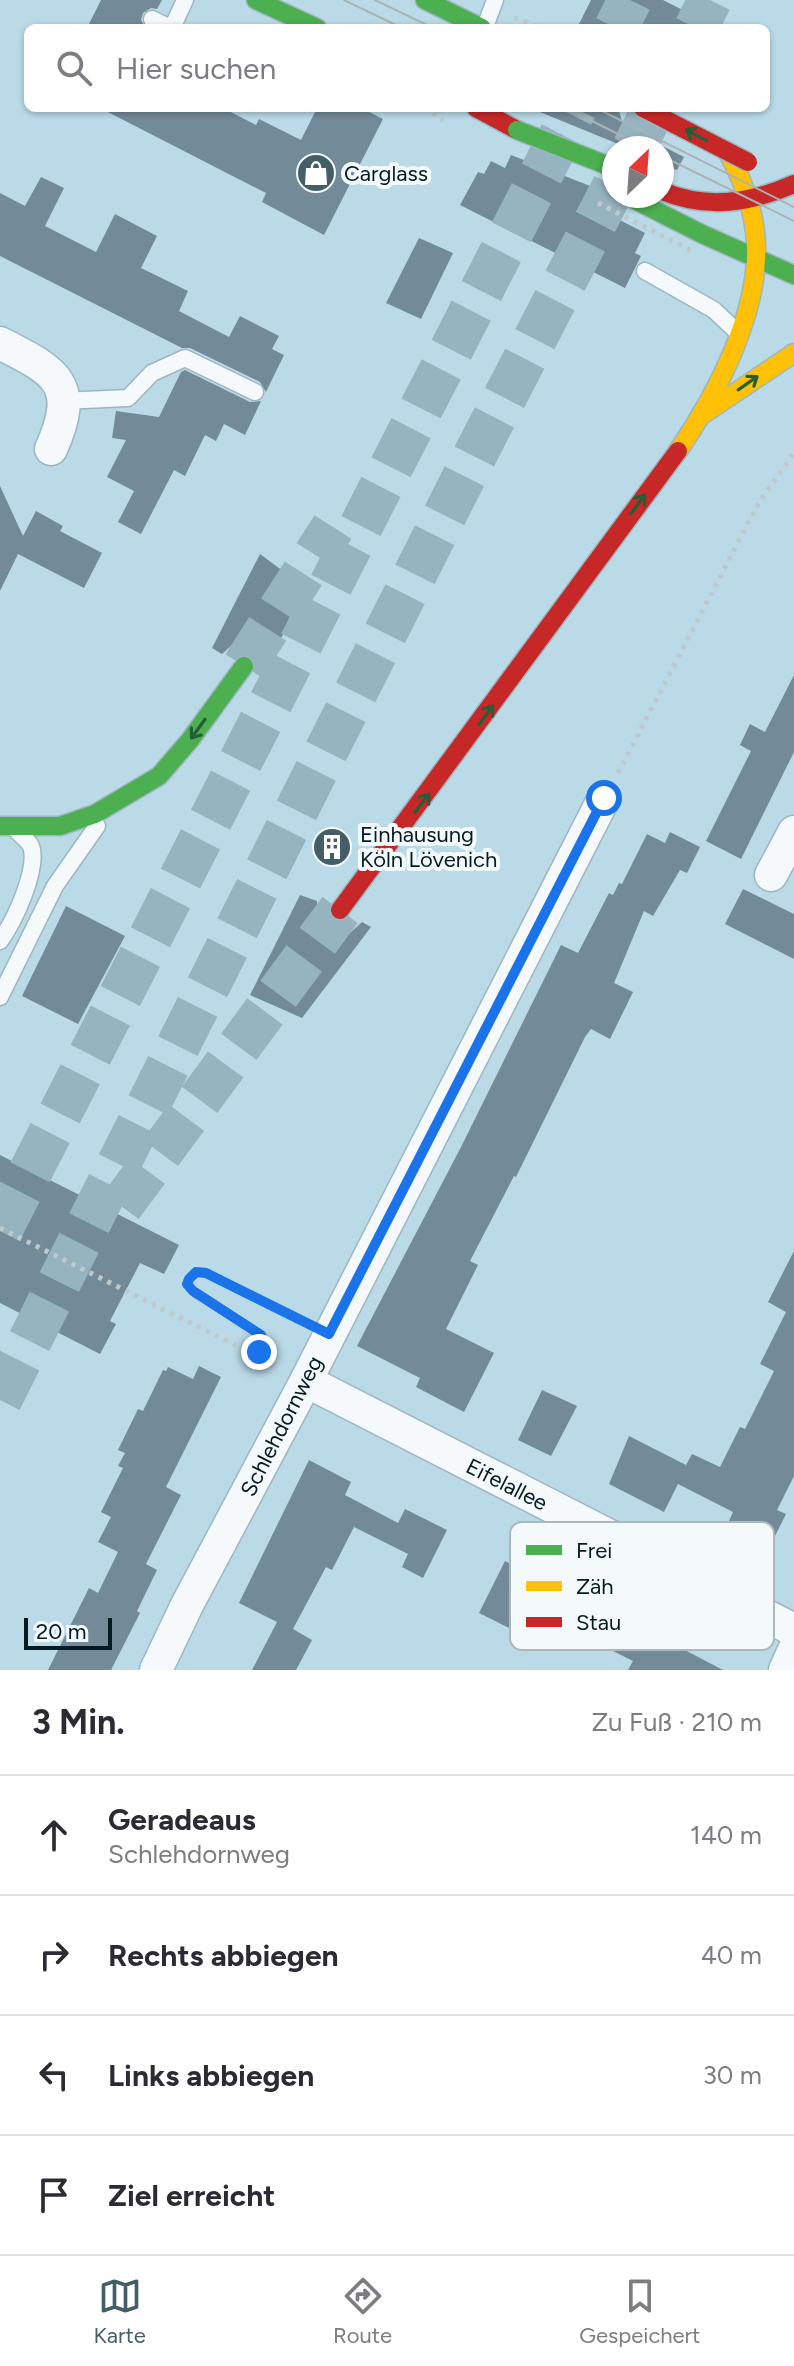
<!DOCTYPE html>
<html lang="de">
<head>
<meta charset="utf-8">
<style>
  body { margin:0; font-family:Figtree,sans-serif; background:#f7f7f7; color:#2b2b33 }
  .compass { position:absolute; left:602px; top:136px; width:72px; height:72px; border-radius:50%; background:#fff; box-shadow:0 2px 6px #0004; rotate:25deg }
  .scale { position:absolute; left:24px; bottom:20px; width:88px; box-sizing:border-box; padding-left:8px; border:4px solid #041b23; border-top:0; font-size:22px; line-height:28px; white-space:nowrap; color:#041b23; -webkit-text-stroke:6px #f4fafc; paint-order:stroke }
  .stop { position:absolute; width:24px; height:24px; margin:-18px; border:6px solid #1a73e8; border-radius:50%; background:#fff }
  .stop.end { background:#1a73e8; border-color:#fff; box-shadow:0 2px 8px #0008 }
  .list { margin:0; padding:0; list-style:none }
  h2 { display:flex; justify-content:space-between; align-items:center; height:104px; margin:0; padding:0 32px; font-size:34px }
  h2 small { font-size:26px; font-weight:400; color:#7c7c81 }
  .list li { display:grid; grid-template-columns:52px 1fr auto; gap:24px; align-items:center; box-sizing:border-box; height:120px; padding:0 32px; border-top:2px solid #e1e1e2 }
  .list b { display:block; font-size:30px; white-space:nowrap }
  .list p { margin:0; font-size:26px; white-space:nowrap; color:#7c7c81 }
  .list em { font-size:26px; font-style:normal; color:#7c7c81 }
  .icon { flex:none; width:44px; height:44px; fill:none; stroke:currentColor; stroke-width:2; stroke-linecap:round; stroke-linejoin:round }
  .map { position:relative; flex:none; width:794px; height:1670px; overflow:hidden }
  .search { position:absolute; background:#fff; box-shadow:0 2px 6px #0004; left:24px; right:24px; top:24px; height:88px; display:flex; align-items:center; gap:20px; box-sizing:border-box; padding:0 28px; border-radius:12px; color:#7c7c81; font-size:30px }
  .sheet { height:584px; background:#fff }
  nav { display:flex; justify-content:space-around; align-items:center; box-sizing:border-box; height:112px; border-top:2px solid #e1e1e2; background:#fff; font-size:22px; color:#7c7c81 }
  nav a { display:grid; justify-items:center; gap:4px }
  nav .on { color:#445e68 }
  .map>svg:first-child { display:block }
  .building { fill:#738b98 }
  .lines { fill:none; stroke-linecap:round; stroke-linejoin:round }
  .highway-tunnel { stroke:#96b4c0; stroke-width:44; stroke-dasharray:44 22; stroke-linecap:butt }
  .lane-casing { stroke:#9db7c1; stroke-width:19 }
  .street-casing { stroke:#9db7c1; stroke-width:35 }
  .fast-casing { stroke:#9db7c1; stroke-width:21 }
  .slow-casing { stroke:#9db7c1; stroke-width:21 }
  .jam-casing { stroke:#9db7c1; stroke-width:21 }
  .path { stroke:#bfc9cd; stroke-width:5; stroke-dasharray:4 6; stroke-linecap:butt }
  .lane { stroke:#f5f9fb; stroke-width:16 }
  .street { stroke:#f5f9fb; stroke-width:32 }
  .fast { stroke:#4caf50; stroke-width:18 }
  .slow { stroke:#ffc107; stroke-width:18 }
  .jam { stroke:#c62828; stroke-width:18 }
  .tram { stroke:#abb3b6; stroke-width:2 }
  .fast-bridge-casing { stroke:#9db7c1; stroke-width:21; stroke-linecap:butt }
  .jam-bridge-casing { stroke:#9db7c1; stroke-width:21; stroke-linecap:butt }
  .path-bridge { stroke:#bfc9cd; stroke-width:5; stroke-dasharray:4 6; stroke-linecap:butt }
  .fast-bridge { stroke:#4caf50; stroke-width:18 }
  .jam-bridge { stroke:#c62828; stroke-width:18 }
  .oneway { stroke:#245e37 }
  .route { stroke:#1a73e8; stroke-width:10 }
  .labels { text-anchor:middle; stroke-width:8; stroke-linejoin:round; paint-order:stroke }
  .poi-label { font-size:22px; fill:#041b23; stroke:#f4fafc; text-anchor:start }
  .street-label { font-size:22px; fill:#041b23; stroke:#f4fafc }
  .key { fill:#f4fafc; stroke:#acb7bb; stroke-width:2 }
  .key-label { font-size:22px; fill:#041b23 }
</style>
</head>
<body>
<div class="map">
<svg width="794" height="1670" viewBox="0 0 794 1670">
  <rect width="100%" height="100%" fill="#badae7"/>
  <!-- building -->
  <g class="building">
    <path d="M101 0H162L157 9 151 8 143 13 141 20 146 28H87Z"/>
    <path d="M591 0H663L718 28H577Z"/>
    <path d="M100 108H223L256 125 259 119 301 140 317 108H362L383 119 324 235 262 202 266 193Z"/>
    <path d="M536 108H618L622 121 631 130 684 157 677 170 662 166V148H628L535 110Z"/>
    <path d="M511 155 603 191 602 198 607 210 616 218 645 233 635 253 641 256 625 288 460 205 478 172 484 174 491 161 505 168Z"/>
    <path d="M41 177 64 188 45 226 96 252 115 214 157 236 141 268 188 291 179 311 229 337 240 316 279 336 272 349 284 355 266 392 260 382 190 348H182L0 256V193L25 206Z"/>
    <path d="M419 238 453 253 421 319 386 303Z"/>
    <path d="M185 370 250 402 261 401 245 435 224 424 216 441 205 435 185 476 174 470 141 534 118 522 134 491 107 477 126 440 112 438 116 411 159 417 181 372Z"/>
    <path d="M0 486 23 536 36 511 63 526 60 531 102 553 84 588 18 554 0 591Z"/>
    <path d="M260 554 307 589 268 663 266 655 259 646 247 641 233 644 222 654 212 648Z"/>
    <path d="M794 675V752L741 859 706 841 751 751 740 745 750 724 765 732Z"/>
    <path d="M670 832 700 847 687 873 680 870 653 916 644 911 614 983 633 992 610 1039 591 1029 585 1037 516 1177 514 1176 470 1261 478 1265 446 1329 494 1353 464 1412 416 1387 420 1378 357 1346 461 1147 561 945 578 953 609 893 613 895 619 883 622 884 647 834 665 843Z"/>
    <path d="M743 889 794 914V959L725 924Z"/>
    <path d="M300 895 317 901V919L326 930 338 935 350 933 362 922 371 927 302 1018 250 995Z"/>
    <path d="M66 906 125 936 78 1024 22 996Z"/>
    <path d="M0 1155 179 1245 164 1274 140 1263 110 1321 116 1324 100 1354 0 1303Z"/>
    <path d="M794 1251V1476L777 1510 786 1514 756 1574 730 1561 736 1549 732 1548 742 1529 728 1523 733 1512 678 1484 664 1512 609 1484 629 1436 686 1465 692 1454 720 1467 740 1427 745 1429 774 1371 760 1364 786 1312 768 1302Z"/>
    <path d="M199 1366 221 1377 166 1487 181 1495 146 1564 157 1570 137 1611 140 1613 111 1670H48L89 1588 98 1593 118 1552 98 1542 111 1517 101 1512 123 1468 118 1466 125 1453 118 1450 138 1409 143 1411 163 1370 166 1371 168 1367 193 1379Z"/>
    <path d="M542 1390 577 1406 551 1456 518 1440Z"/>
    <path d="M309 1460 351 1482 345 1495 398 1523 405 1509 447 1530 423 1578 402 1567 408 1554 354 1527 332 1570 326 1567 293 1629 312 1640 296 1670H252L277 1622 239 1603Z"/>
    <path d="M505 1561 553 1585 527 1637 479 1613Z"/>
    <path d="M616 1616 677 1646 723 1670H628L633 1661 601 1645Z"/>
  </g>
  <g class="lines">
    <!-- highway-tunnel -->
    <g class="highway-tunnel">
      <path d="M616 28 630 0"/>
      <path d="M696 28 710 0"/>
      <path d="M634 148 654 108"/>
      <path d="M244 666 333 527"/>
      <path d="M121 1206 340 910"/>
      <path d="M0 1231 575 108"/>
      <path d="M0 1400 476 453 614 186"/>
    </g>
    <defs>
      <g id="lane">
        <path d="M152 19 170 28"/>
        <path d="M485 27 495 0"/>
        <path d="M172 28 185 0"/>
        <path d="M645 271 714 310 735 330"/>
        <path d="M62 401 128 398 152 373 185 358 255 392"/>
        <path d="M0 941C14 922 39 869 31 846 29 842 22 836 18 832"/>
        <path d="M0 997 55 886 97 826"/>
      </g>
      <g id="street">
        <path d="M0 343C55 371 81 383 51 449"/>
        <path d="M771 875 794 832"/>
        <path d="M306 1381 794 1630"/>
        <path d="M156 1670 187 1605 306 1381 604 798"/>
        <path d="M785 1670 794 1650"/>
      </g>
      <g id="fast">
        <path d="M256 0 317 28"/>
        <path d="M425 0 482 28"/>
        <path d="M627 196 702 234 794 275"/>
        <path d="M0 826H60L95 814 159 776 190 740 244 666"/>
      </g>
      <g id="slow">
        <path d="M705 413 794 353"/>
        <path d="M678 451C716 395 759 314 756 245 755 211 743 180 727 151"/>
      </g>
      <g id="jam">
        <path d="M476 108 517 130"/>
        <path d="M662 191C708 210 750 203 794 184"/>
        <path d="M340 910 678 451"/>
      </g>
    </defs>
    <!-- lane casing -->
    <use href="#lane" class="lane-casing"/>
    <!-- street casing -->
    <use href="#street" class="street-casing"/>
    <!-- fast casing -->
    <use href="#fast" class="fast-casing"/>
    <!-- slow casing -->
    <use href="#slow" class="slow-casing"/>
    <!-- jam casing -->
    <use href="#jam" class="jam-casing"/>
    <!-- path -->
    <g class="path">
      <path d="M514 18 543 28"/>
      <path d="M424 108 443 120"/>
      <path d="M618 773 758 504 794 453"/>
    </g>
    <!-- lane -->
    <use href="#lane" class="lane"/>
    <!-- street -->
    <use href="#street" class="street"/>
    <!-- fast -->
    <use href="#fast" class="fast"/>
    <!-- slow -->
    <use href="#slow" class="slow"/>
    <!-- jam -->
    <use href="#jam" class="jam"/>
    <!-- tram -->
    <g class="tram">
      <path d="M344 0 402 28"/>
      <path d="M375 0 433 28"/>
      <path d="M566 108 646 148"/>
      <path d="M596 108 794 207"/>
      <path d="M662 156 794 221"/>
    </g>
    <defs>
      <path id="fast-bridge" d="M517 130 614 168"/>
      <path id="jam-bridge" d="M643 108 748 162"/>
    </defs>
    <!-- fast-bridge casing -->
    <use href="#fast-bridge" class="fast-bridge-casing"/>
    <!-- jam-bridge casing -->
    <use href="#jam-bridge" class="jam-bridge-casing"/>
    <!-- path-bridge -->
    <g class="path-bridge">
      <path d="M598 203 696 253"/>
      <path d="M0 1228 247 1351 259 1352 264 1343 261 1335 193 1291 187 1284 191 1275 200 1271 206 1273 329 1334"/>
    </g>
    <!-- fast-bridge -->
    <use href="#fast-bridge" class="fast-bridge"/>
    <!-- jam-bridge -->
    <use href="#jam-bridge" class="jam-bridge"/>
  </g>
  <!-- one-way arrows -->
  <defs><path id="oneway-shaft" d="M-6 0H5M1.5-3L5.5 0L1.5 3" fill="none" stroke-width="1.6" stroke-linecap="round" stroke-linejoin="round" transform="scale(2)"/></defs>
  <g class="oneway">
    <use href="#oneway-shaft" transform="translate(696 135) rotate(-152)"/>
    <use href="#oneway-shaft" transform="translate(748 383) rotate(-35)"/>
    <use href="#oneway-shaft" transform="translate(638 504) rotate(-54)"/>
    <use href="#oneway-shaft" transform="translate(486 715) rotate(-54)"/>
    <use href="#oneway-shaft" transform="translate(198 729) rotate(126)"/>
    <use href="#oneway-shaft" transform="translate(422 803) rotate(-53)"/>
  </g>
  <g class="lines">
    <!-- route -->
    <path class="route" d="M259 1352 264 1343 261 1335 193 1291 187 1284 189 1279 196 1272 206 1273 329 1334 604 798"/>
  </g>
  <!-- icons -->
  <defs>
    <symbol id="shop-disc" viewBox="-11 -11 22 22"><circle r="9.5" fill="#445e68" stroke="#f4fafc"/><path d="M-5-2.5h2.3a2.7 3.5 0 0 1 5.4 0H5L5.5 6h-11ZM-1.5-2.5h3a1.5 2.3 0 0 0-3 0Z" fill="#fff"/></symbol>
    <symbol id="building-disc" viewBox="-11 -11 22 22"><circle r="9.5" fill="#445e68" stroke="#f4fafc"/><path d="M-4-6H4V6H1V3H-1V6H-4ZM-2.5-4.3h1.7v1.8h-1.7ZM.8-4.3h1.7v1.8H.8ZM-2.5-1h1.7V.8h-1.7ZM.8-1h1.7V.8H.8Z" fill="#fff"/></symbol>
  </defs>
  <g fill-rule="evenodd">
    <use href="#shop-disc" x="294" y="151" width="44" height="44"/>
    <use href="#building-disc" x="310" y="825" width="44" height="44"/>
  </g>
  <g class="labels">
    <!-- poi labels -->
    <g class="poi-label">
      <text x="344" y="181">Carglass</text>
      <text x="360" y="842">Einhausung<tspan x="360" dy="25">Köln Lövenich</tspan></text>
    </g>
    <!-- street labels -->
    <g class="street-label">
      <text transform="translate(281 1426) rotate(-63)" y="8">Schlehdornweg</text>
      <text transform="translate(507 1484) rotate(27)" y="8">Eifelallee</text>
    </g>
  </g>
  <!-- legend -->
  <rect x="510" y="1522" width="264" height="128" rx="12" class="key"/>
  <rect x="526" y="1545" width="36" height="10" fill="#4caf50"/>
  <rect x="526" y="1581" width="36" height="10" fill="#ffc107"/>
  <rect x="526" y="1617" width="36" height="10" fill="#c62828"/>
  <g class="key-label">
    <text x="576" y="1558">Frei</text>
    <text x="576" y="1594">Zäh</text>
    <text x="576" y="1630">Stau</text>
  </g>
</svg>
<svg class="compass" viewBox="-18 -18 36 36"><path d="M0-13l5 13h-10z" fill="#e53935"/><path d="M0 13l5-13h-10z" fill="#7c7c81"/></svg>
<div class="scale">20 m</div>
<div class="stop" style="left:604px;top:798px"></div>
<div class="stop end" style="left:259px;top:1352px"></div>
<div class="search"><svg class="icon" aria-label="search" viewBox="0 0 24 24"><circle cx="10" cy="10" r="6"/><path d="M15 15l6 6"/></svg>Hier suchen</div>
</div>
<section class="sheet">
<h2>3 Min.<small>Zu Fuß · 210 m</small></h2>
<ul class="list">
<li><svg class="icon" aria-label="ahead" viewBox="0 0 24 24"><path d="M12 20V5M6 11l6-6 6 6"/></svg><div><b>Geradeaus</b><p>Schlehdornweg</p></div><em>140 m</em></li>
<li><svg class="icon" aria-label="right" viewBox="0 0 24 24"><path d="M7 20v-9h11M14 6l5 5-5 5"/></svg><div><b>Rechts abbiegen</b></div><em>40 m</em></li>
<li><svg class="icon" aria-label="left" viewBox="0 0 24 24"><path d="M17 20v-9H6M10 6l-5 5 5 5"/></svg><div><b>Links abbiegen</b></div><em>30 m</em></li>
<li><svg class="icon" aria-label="arrive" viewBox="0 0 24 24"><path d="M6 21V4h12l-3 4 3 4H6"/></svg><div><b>Ziel erreicht</b></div></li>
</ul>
</section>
<nav>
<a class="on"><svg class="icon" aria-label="map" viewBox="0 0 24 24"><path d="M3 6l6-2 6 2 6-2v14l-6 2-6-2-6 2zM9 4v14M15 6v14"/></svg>Karte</a>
<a><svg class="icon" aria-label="directions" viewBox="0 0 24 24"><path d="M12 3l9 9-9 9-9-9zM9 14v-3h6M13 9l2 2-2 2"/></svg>Route</a>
<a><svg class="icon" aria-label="saved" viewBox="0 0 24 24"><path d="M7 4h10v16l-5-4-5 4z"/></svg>Gespeichert</a>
</nav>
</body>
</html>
